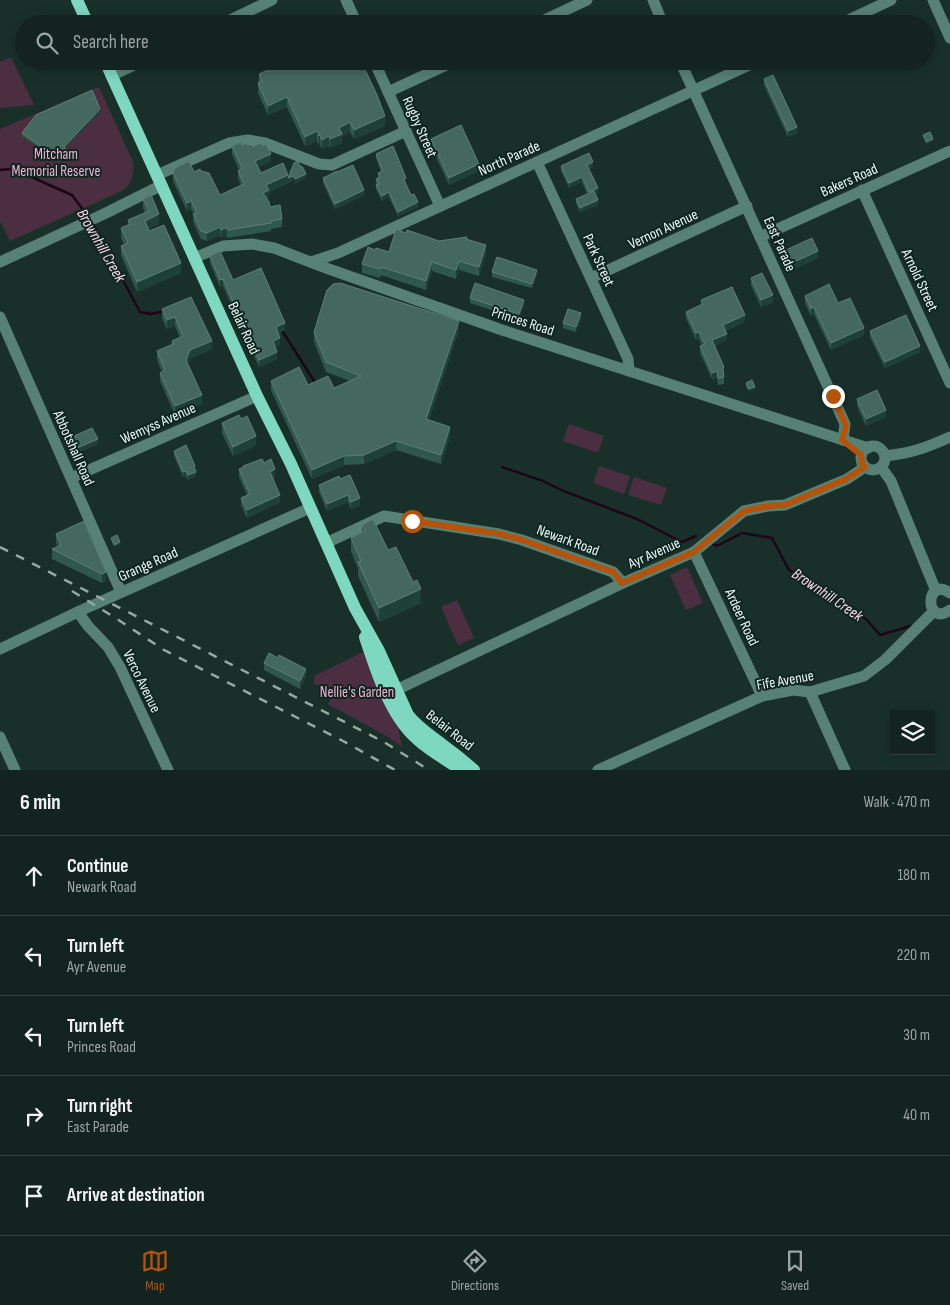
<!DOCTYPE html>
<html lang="en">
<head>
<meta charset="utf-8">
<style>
  body { margin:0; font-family:"Sofia Sans Condensed",sans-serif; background:#1c2c29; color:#f1f3f6 }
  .controls { position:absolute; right:15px; bottom:15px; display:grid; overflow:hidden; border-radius:0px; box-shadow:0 2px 12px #0003 }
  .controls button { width:45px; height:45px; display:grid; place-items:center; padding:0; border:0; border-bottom:1px solid #32413e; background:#132420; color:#f1f3f6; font:25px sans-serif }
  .stop { position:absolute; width:15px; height:15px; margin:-11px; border:4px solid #b45309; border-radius:50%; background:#fff }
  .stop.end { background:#b45309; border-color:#fff; box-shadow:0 1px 5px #0008 }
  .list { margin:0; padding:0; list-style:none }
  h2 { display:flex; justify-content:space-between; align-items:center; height:65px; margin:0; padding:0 20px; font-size:21px }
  h2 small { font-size:16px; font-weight:400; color:#9da4a5 }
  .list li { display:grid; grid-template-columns:32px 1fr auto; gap:15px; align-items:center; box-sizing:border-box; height:80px; padding:0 20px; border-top:1px solid #32413e }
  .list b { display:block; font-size:19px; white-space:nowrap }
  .list p { margin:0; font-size:16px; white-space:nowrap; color:#9da4a5 }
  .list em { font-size:16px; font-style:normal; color:#9da4a5 }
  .icon { flex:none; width:28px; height:28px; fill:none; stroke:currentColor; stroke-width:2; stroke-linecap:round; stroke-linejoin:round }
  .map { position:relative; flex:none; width:950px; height:770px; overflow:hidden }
  .search { position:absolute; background:#132420; box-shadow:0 2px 12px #0003; left:15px; right:15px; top:15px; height:55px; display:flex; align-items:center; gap:12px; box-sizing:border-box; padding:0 18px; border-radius:28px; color:#9da4a5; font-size:19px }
  .sheet { height:465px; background:#132420 }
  nav { display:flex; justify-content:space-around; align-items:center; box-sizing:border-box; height:70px; border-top:1px solid #32413e; background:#132420; font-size:14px; color:#9da4a5 }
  nav a { display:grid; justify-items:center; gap:2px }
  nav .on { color:#b45309 }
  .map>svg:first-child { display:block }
  .green { fill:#4b2f40 }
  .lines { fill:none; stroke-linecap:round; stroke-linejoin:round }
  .stream { stroke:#1e0515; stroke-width:2.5 }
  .minor { stroke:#588175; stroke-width:11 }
  .major { stroke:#7ed8bf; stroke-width:12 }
  .rail { stroke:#97a9a3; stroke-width:2.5; stroke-dasharray:9 9; stroke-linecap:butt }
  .wall { fill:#30574d }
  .shaded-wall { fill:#1e4037 }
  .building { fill:#44685e; stroke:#5e7f76 }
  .route { stroke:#b45309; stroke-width:6 }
  .labels { text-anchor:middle; stroke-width:4; stroke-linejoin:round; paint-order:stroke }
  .street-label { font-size:15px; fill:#eaf8f3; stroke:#0f2620 }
  .park-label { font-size:15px; fill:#eeb3d4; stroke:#0f2620 }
  .water-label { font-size:16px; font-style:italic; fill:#fbd7eb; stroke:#0f2620 }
</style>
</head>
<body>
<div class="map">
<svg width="950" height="770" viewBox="0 0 950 770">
  <rect width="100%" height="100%" fill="#19302a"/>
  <!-- green -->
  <g class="green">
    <path d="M11 57 34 105 0 108V62Z"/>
    <path d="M99 87 133 162C134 173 132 185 122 191L10 241 0 221V129Z"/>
    <path d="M569 424 604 436 598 453 563 441Z"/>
    <path d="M599 466 630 476 624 494 593 483Z"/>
    <path d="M634 477 667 488 661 505 628 495Z"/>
    <path d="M687 567 703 603 686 610 670 575Z"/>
    <path d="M457 600 474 638 458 645 441 607Z"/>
    <path d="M363 652 398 727 402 747 388 737 328 704 334 693 314 684V676Z"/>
  </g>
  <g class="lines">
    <!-- stream -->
    <g class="stream">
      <path d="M0 170 11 169 34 178 47 184 72 195 89 218"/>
      <path d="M92 222 140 312 151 314 165 311"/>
      <path d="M283 332 316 384"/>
      <path d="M502 467 543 481 561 490 637 519 682 542 696 536"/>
      <path d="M711 543 717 546 742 533 772 538 789 570 866 619 880 635 911 626"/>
    </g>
    <!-- minor -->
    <g class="minor">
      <path d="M346 0 357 24"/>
      <path d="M653 0 663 24"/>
      <path d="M933 0 950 38"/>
      <path d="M222 24 272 0"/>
      <path d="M536 24 587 0"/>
      <path d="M840 24 891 0"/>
      <path d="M374 61 440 206"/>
      <path d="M680 61 845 424 843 440"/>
      <path d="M111 76 142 61"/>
      <path d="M388 92 455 61"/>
      <path d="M537 162 628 359 629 371"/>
      <path d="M157 175 229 143 248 140 265 143 319 164 332 165 406 131"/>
      <path d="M862 190 950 383"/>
      <path d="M760 237 950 151"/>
      <path d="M194 258 223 246 252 244 274 248 326 268 502 330 868 448"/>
      <path d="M0 262 106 213 162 185"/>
      <path d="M311 262 338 253 758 61"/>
      <path d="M591 278 747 206"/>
      <path d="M0 317 121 592"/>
      <circle cx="873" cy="458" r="12"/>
      <path d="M885 456C911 453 926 448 950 437"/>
      <path d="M881 467 891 481 936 591"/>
      <path d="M71 478 257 396"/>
      <path d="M326 543 384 516 499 534 522 540 613 572 623 583"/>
      <path d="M694 552 762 696"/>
      <path d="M950 593C925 575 924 628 950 610"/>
      <path d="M78 612 88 626 108 647 120 667 168 770"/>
      <path d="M0 649 82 610 310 508"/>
      <path d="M396 690 623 583 694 552 744 511 768 506 785 505 847 479 865 467"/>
      <path d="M810 692 845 770"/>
      <path d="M0 737 15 770"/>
      <path d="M598 770 762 696 793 690 810 692 864 676 885 660 934 611"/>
    </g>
    <!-- major -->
    <g class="major">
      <path d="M77 0 88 24"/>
      <path d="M105 61 257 396 291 464 355 608 379 651 408 715C418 728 430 735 443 745 454 753 464 761 474 770"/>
      <path d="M365 637C376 670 390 716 417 739 430 751 447 760 461 770"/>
    </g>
    <!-- rail -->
    <g class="rail">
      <path d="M0 547 384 742 429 770"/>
      <path d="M72 591 117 619 164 650 343 741 395 770"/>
    </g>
  </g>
  <!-- wall -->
  <g class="wall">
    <path d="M289 61H342L385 126 354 139 350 132 342 136V143L330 148 329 146 322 149 320 145H319L317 141 305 146 287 107 268 115 258 93 259 74 281 68 291 64Z"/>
    <path d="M764 79 797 133 788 137 764 85Z"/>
    <path d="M100 112 65 148 67 153 60 162 22 136V133Z"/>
    <path d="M431 139 479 171 449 185 431 146Z"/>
    <path d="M242 145 271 161 258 167 261 173 288 183 269 192V198L267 199 270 207 282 219V227L271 229V231L227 238V235L221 238 220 235 207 241 201 239 193 222 194 214 191 209 187 211 173 181V173L201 171 220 195 241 185 238 178V171L239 170 232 154V146Z"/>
    <path d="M376 154 406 183 405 184 411 195 418 207 398 216 389 197 382 201 376 189V179L378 178V173L381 172 376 158Z"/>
    <path d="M561 166 593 167 589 169 598 192 595 194 598 205 580 212 576 203V199L587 194 582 182 569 188 561 171Z"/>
    <path d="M337 172 364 195 335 209 323 183V178Z"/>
    <path d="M143 199 159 224 148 229 149 231 181 273 137 292 121 255V246L124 244 121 238V228L128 225V220L145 213 143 208Z"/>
    <path d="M406 233 439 241 467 239 486 254 479 276 459 270 456 279 432 271 426 290 381 275 380 278 362 273V264L375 250 389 252Z"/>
    <path d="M786 250 818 258 792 270 786 257Z"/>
    <path d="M210 256 233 280 285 330 278 333 280 345 275 347 277 359 259 367 223 286 220 287 210 263Z"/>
    <path d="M492 272 537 274 532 288 492 277Z"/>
    <path d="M751 278 773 302 761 307 751 285Z"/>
    <path d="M805 296 838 303 864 335 831 350 814 314 811 316 805 303Z"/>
    <path d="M191 297 212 349 190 359 188 364 202 404 175 415 160 381V373L162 372 157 360V351L172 345V341L180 338 175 326 167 329 162 318V309Z"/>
    <path d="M470 298 524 305 519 319 470 303Z"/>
    <path d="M701 300 745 322 725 331 727 340 714 346 724 374V384L718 385 717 378 712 379 700 353V346L702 345 699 339 696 340 686 318V312L701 304Z"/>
    <path d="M581 318 576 332 563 328V323Z"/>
    <path d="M459 330 429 420 450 437 441 464 396 450 364 464 344 465 312 479 271 390V381L334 388 350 381 326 372 314 342V332Z"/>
    <path d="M870 331 920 352 885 368 870 337Z"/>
    <path d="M857 399 886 417 866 426 857 406Z"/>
    <path d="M222 423 256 445 233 456 222 433Z"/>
    <path d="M72 437 98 444 77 453 72 442Z"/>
    <path d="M174 451 195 470 196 476 188 480 186 476 183 477 174 456Z"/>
    <path d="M264 463 275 477 273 478 280 502 247 518 241 505V498L247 495 239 477V469L243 468V466Z"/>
    <path d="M340 479 360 505 351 509 348 502 327 511 319 492V485Z"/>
    <path d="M84 521 106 581 102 583 52 559V549L58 547 56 543V534Z"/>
    <path d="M362 525 388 550 421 603 379 622 358 576V568L351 552V538L362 533Z"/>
    <path d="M264 663 306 676 300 689 264 670Z"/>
  </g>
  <!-- shaded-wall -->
  <g class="shaded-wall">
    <path d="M287 97V107L268 115V106Z"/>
    <path d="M100 109V112L64 149V147Z"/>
    <path d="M385 116V126L354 139V130Z"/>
    <path d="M350 122V132L342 136V143L330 148V139L339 128Z"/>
    <path d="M797 127V133L788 137V131Z"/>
    <path d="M317 131V141L305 146V137Z"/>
    <path d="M320 135V145H319V136Z"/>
    <path d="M329 136V146L322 149V140Z"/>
    <path d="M933 139V141L926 145V142Z"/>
    <path d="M67 150V153L60 162V160Z"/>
    <path d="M271 154V161L255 168V161Z"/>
    <path d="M593 162V167L587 169V165Z"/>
    <path d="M479 164V171L449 185V178Z"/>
    <path d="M306 174V178L295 184V179Z"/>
    <path d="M288 175V183L269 192V198L263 201V193L266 185Z"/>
    <path d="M293 176V181L288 183V178Z"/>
    <path d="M582 177V182L569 188V183Z"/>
    <path d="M598 188V192L589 196V192Z"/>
    <path d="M364 190V195L335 209V204Z"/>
    <path d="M389 192V197L382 201V196Z"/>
    <path d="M598 200V205L580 212V208Z"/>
    <path d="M191 201V209L187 211V203Z"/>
    <path d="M418 202V207L398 216V212Z"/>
    <path d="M159 214V224L145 230V221Z"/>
    <path d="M220 227V235L207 241V233Z"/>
    <path d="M227 227V235L221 238V230Z"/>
    <path d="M486 245V254L479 276V267Z"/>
    <path d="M818 251V258L792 270V263Z"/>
    <path d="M459 261V270L456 279V270Z"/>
    <path d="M432 262V271L426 290V281Z"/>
    <path d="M181 263V273L137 292V282Z"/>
    <path d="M537 270V274L532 288V284Z"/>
    <path d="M223 279V286L220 287V280Z"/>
    <path d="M773 295V302L761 307V300Z"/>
    <path d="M524 300V305L519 319V314Z"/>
    <path d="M814 307V314L811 316V309Z"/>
    <path d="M581 313V318L576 332V327Z"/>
    <path d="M745 315V322L723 332V325Z"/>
    <path d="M175 317V326L167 329V320Z"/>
    <path d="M459 321V330L426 429V419Z"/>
    <path d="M285 323V330L276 334V327Z"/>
    <path d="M864 328V335L831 350V343Z"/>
    <path d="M699 332V339L696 340V333Z"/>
    <path d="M727 334V340L712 347V340Z"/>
    <path d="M280 338V345L273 348V341Z"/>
    <path d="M212 341V349L190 359 186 369V360L190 350Z"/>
    <path d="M920 346V352L885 368V362Z"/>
    <path d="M277 352V359L259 367V360Z"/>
    <path d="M717 371V378L712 379V373Z"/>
    <path d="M755 387V389L748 392V389Z"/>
    <path d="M202 395V404L175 415V406Z"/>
    <path d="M886 410V417L866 426V419Z"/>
    <path d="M450 427V437L441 464V455Z"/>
    <path d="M256 436V445L233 456V447Z"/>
    <path d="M98 439V444L77 453V448Z"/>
    <path d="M396 441V450L364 464V455Z"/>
    <path d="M344 456V465L312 479V470Z"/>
    <path d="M275 469V477L270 479V472Z"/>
    <path d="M186 471V476L183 477V472Z"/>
    <path d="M196 472V476L188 480V475Z"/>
    <path d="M280 495V502L247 518V510Z"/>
    <path d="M348 495V502L327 511V504Z"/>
    <path d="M360 498V505L351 509V502Z"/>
    <path d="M120 542V544L114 547V545Z"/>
    <path d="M106 572V581L102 583V574Z"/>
    <path d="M421 589V603L379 622V608Z"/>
    <path d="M306 669V676L300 689V681Z"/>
  </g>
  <!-- building -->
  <g class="building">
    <path d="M294 61H342L343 63 347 61 351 62 354 61H361L377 95 385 116 354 130 350 122 339 128 342 134 330 139 329 136 322 140 320 135 319 136 317 131 305 137 287 97 268 106 258 83 262 81 259 74 279 65 281 68 294 63Z"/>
    <path d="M773 75 797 127 788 131 764 79Z"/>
    <path d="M92 90 100 109 64 147 67 150 60 160 22 133 36 115Z"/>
    <path d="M461 125 479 164 449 178 431 139Z"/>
    <path d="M930 132 933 139 926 142 923 135Z"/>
    <path d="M241 142 242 145 247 143 249 148 261 143 263 146 266 144 271 154 255 161 261 173 283 163 288 175 266 185 269 190 263 193 269 202 270 207 280 205 282 219 271 221V223L227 230V227L221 230 220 227 207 233 201 231 193 214 197 213 191 201 187 203 173 173 175 168 189 161 194 172 200 169 201 171 209 173 220 195 244 184 238 171 242 168 232 146Z"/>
    <path d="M393 146 406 178 404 180 411 195 414 194 418 202 398 212 389 192 382 196 376 185 379 184 376 179 380 177 378 173 383 171 376 154Z"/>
    <path d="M589 153 593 162 587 165 598 188 589 192 582 177 569 183 561 166Z"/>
    <path d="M298 161 300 167 302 166 306 174 295 179 293 176 288 178 294 163Z"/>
    <path d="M353 165 364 190 335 204 323 178 337 171V172Z"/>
    <path d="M594 191 598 200 580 208 576 199Z"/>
    <path d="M151 195 159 214 145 221 149 231 164 225 181 263 137 282 121 246 128 243 121 228 130 224 128 220 149 211 143 199Z"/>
    <path d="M396 229 406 233 407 230 439 241 467 237 466 239 486 245 479 267 459 261 456 270 432 262 426 281 381 267 380 269 362 264 368 247 375 250 376 248 389 252Z"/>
    <path d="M812 238 818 251 792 263 786 250Z"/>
    <path d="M220 251 233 280 261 268 285 323 276 327 280 338 273 341 277 352 259 360 223 279 220 280 210 256Z"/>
    <path d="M497 257 537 270 532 284 492 272Z"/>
    <path d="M762 273 773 295 761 300 751 278Z"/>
    <path d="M340 283 459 321 426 419 450 427 441 455 396 441 364 455 344 456 312 470 271 381 299 367 308 385 328 376 334 388 361 376 326 362 314 332 327 290 333 284Z"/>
    <path d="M475 283 524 300 519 314 470 298Z"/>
    <path d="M829 284 838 303 850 298 864 328 831 343 814 307 811 309 805 296Z"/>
    <path d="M732 287 745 315 723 325 727 334 712 340 724 367 723 368 724 377 718 378 717 371 712 373 700 346 705 344 699 332 696 333 686 312 703 304 701 300Z"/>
    <path d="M191 297 212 341 190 350 186 360 202 395 175 406 160 373 165 370 157 351 173 344 172 341 183 336 175 317 167 320 162 309Z"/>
    <path d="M568 309 581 313 576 327 563 323Z"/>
    <path d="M906 315 920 346 885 362 870 331Z"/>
    <path d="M752 380 755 387 748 389 746 383Z"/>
    <path d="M877 390 886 410 866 419 857 399Z"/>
    <path d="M239 415 241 419 247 416 256 436 233 447 222 423Z"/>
    <path d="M92 428 98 439 77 448 72 437Z"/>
    <path d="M186 445 195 466 194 467 196 472 188 475 186 471 183 472 174 451Z"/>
    <path d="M262 459 264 463 271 459 275 469 270 472 280 495 247 510 241 498 250 494 239 469 244 467 243 466Z"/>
    <path d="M350 475 360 498 351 502 348 495 327 504 319 485 339 476 340 479Z"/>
    <path d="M373 519 388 550 396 547 413 582 417 580 421 589 379 608 358 562 361 561 351 538 365 531 362 525Z"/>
    <path d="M84 521 106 572 102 574 52 549 61 545 56 534Z"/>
    <path d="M117 535 120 542 114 545 111 538Z"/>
    <path d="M269 653 278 658 279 655 306 669 300 681 264 663Z"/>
  </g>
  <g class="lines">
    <!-- route -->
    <path class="route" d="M412 521 500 534 522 540 613 572 622 583 694 552 744 511 768 506 785 505 846 479 865 467 862 464 861 455 842 440 846 426 833 396"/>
  </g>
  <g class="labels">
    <!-- street labels -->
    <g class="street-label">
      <text transform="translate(420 127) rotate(66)" y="5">Rugby Street</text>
      <text transform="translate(509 158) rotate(-24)" y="5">North Parade</text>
      <text transform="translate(849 180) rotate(-24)" y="5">Bakers Road</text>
      <text transform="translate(663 229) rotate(-25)" y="5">Vernon Avenue</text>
      <text transform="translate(780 244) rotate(66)" y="5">East Parade</text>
      <text transform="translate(599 260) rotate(65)" y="5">Park Street</text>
      <text transform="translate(920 280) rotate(65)" y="5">Arnold Street</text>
      <text transform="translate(523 321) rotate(18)" y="5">Princes Road</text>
      <text transform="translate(244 328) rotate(65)" y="5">Belair Road</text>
      <text transform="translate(158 423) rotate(-24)" y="5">Wemyss Avenue</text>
      <text transform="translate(74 448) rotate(66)" y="5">Abbotshall Road</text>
      <text transform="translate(568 540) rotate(20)" y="5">Newark Road</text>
      <text transform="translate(654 553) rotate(-24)" y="5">Ayr Avenue</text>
      <text transform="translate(148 564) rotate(-24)" y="5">Grange Road</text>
      <text transform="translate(742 617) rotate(65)" y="5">Ardeer Road</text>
      <text transform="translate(785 680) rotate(-10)" y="5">Fife Avenue</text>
      <text transform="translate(142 681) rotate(64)" y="5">Verco Avenue</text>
      <text transform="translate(450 730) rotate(38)" y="5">Belair Road</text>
    </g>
    <!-- park labels -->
    <g class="park-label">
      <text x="56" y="159">Mitcham<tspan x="56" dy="17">Memorial Reserve</tspan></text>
      <text x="357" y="697">Nellie's Garden</text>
    </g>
    <!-- water labels -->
    <g class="water-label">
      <text transform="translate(102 245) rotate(60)" y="6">Brownhill Creek</text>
      <text transform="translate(828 594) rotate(34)" y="6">Brownhill Creek</text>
    </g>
  </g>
</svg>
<div class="controls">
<button><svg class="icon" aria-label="layers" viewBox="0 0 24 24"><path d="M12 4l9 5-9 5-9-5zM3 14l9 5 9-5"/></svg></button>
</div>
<div class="stop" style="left:412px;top:521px"></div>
<div class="stop end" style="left:833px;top:396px"></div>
<div class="search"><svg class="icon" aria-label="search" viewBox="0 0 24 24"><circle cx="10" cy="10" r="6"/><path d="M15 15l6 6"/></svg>Search here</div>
</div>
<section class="sheet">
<h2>6 min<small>Walk · 470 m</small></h2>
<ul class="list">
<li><svg class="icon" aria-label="ahead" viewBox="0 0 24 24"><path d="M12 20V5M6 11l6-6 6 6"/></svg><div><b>Continue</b><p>Newark Road</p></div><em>180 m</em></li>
<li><svg class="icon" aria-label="left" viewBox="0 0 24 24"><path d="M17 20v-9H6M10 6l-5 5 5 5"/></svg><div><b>Turn left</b><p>Ayr Avenue</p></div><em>220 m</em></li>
<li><svg class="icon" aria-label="left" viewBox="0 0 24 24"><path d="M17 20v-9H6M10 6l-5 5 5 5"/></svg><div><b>Turn left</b><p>Princes Road</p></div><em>30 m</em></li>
<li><svg class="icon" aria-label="right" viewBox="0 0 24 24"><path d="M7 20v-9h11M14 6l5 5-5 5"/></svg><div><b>Turn right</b><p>East Parade</p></div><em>40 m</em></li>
<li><svg class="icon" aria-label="arrive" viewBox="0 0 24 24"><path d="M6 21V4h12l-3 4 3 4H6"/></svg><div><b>Arrive at destination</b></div></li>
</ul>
</section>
<nav>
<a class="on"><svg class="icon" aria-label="map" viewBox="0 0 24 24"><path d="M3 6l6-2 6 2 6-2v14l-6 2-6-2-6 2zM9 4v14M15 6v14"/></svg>Map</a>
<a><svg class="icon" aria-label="directions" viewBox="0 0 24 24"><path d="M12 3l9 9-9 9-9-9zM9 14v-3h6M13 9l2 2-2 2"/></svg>Directions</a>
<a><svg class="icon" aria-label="saved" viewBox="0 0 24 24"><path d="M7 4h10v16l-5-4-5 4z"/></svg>Saved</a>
</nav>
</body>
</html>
